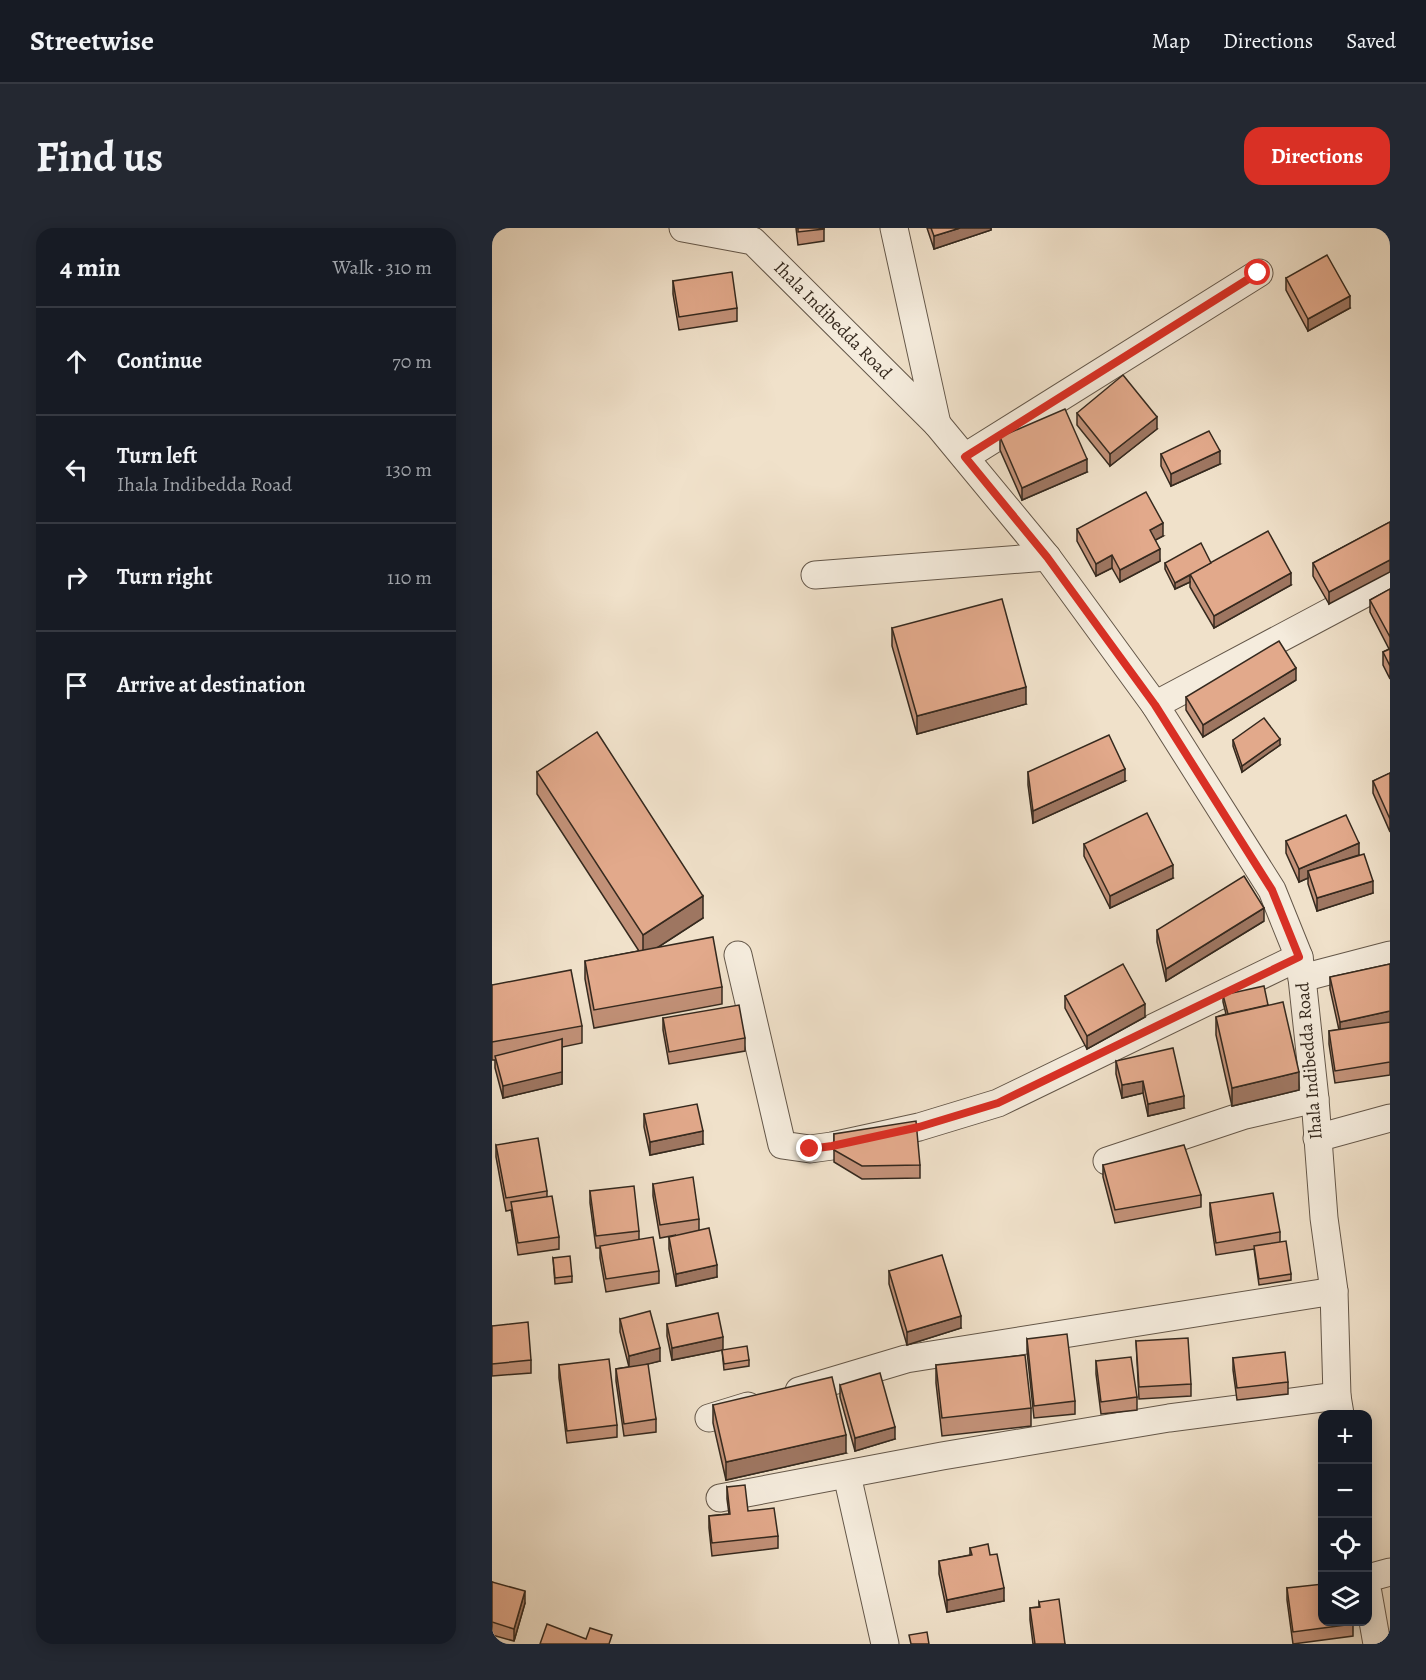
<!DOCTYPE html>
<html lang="en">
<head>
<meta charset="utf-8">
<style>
  body { margin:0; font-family:Alegreya,serif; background:#242831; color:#f1f3f6 }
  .controls { position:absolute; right:18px; bottom:18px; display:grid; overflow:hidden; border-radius:12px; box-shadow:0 3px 15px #0003 }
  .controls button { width:54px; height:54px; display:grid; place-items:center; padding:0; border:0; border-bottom:2px solid #363941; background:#171b24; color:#f1f3f6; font:30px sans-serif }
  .stop { position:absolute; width:18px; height:18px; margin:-14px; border:4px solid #d93025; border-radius:50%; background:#fff }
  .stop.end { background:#d93025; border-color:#fff; box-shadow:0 2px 6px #0008 }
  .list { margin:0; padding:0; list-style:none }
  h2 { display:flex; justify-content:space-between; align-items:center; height:78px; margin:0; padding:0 24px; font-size:26px }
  h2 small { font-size:20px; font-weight:400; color:#9ea1a6 }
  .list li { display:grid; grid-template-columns:39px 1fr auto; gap:18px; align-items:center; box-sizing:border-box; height:108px; padding:0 24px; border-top:2px solid #363941 }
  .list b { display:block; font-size:22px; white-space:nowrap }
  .list p { margin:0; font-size:20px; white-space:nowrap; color:#9ea1a6 }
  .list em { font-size:20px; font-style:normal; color:#9ea1a6 }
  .icon { flex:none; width:33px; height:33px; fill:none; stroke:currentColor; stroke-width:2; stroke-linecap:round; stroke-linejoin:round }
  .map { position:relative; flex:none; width:898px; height:1416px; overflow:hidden; border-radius:18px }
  header { display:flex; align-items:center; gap:36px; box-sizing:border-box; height:84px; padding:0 30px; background:#171b24; border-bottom:2px solid #363941 }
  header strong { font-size:28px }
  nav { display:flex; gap:33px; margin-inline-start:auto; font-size:21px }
  .intro { display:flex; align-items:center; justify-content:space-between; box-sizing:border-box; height:144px; padding:0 36px }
  h1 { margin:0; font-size:42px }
  .button { padding:15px 27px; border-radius:18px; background:#d93025; color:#fff; font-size:21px; font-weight:700 }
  main { display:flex; gap:36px; padding:0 36px }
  aside { flex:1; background:#171b24; border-radius:18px; box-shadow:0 3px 15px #0003 }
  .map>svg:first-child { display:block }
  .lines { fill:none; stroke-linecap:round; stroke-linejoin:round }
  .street-casing { stroke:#645749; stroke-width:29 }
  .street { stroke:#f5ecdd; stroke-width:27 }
  .wall { fill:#c29178; stroke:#35291e; stroke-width:1.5 }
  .shaded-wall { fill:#9e7661; stroke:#35291e; stroke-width:1.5 }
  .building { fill:#e2a98b; stroke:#35291e; stroke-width:1.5 }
  .route { stroke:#d93025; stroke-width:8 }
  .labels { text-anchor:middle; stroke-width:4.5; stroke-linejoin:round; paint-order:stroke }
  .street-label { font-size:18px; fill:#35291e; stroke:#f5ecdd }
</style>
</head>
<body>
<header>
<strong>Streetwise</strong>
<nav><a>Map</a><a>Directions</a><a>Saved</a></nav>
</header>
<div class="intro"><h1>Find us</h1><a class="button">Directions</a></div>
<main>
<aside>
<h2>4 min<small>Walk · 310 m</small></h2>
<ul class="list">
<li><svg class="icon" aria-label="ahead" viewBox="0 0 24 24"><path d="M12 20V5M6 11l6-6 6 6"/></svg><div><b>Continue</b></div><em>70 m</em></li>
<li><svg class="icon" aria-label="left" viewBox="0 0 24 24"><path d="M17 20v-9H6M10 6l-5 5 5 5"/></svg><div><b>Turn left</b><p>Ihala Indibedda Road</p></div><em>130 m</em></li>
<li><svg class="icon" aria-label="right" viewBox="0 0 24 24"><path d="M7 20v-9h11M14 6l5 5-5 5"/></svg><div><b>Turn right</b></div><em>110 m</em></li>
<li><svg class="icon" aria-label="arrive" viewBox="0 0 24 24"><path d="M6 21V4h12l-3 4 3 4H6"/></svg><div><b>Arrive at destination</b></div></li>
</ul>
</aside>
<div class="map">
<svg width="898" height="1416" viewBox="0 0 898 1416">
  <rect width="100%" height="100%" fill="#f0e1ca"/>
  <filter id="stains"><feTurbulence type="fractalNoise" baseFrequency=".00333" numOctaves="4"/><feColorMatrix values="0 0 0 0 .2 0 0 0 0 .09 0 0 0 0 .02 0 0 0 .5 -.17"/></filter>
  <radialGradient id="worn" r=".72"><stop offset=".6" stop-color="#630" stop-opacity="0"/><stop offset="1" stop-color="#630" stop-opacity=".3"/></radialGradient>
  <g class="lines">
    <defs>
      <g id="street">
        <path d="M191 0 261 13 445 196 402 0"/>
        <path d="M445 196 555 329 663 477 780 662 807 729 810 750 823 871 832 990 842 1063 845 1168 848 1186"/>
        <path d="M473 229 767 45"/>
        <path d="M323 347 555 329"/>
        <path d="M663 477 898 352"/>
        <path d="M246 727 290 917 318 921 340 918 427 899 506 875 807 729"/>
        <path d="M810 750 898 727"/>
        <path d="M825 910 898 890"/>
        <path d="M615 933 753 887 823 871"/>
        <path d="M307 1163 414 1131 842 1063"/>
        <path d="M217 1190 256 1178"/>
        <path d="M355 1247 393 1416"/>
        <path d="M228 1270 450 1228 677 1190 845 1168"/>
        <path d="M876 1350 898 1344"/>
        <path d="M876 1365 885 1416"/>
      </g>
    </defs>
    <!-- street casing -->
    <use href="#street" class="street-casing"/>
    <!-- street -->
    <use href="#street" class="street"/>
  </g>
  <!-- wall -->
  <g class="wall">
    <path d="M304 0H332V13L306 17Z"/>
    <path d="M435 0H499V2L442 21Z"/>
    <path d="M794 50 858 80 816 103 794 62Z"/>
    <path d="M181 53 245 80V93L187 102 181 66Z"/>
    <path d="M585 185 665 201 618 238 585 197Z"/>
    <path d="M508 209 595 244 530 272 508 222Z"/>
    <path d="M669 226 728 236 679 258 669 238Z"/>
    <path d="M898 294 837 376 821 348V335Z"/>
    <path d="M585 301 671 308 663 312 668 333 628 354 620 340 604 348 585 313Z"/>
    <path d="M673 335H719L799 357 722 400 698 359V354L683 361 673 341Z"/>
    <path d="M898 361V451L891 437V424L897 421 878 384V372Z"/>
    <path d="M400 400 534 476 425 506 400 418Z"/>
    <path d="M804 452 711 509 694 482V469Z"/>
    <path d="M741 512 788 517 750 544 741 518Z"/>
    <path d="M45 544 211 690 166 719 230 759V776L102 800 93 751V733L147 723 45 566Z"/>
    <path d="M536 544 633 553 541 595 536 557Z"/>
    <path d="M898 545V604L881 565V553Z"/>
    <path d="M794 613 867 627 881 665 825 683 816 656V650L807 654 794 625Z"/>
    <path d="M592 616 681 650 618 680 592 628Z"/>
    <path d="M772 693 674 753 665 714V702Z"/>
    <path d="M898 736V847L843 855 837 816V803L847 802 838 761V749Z"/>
    <path d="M0 757 90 798V815L70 819V856L11 870 3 840V832H0Z"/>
    <path d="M731 767 776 777 807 862 740 878 724 807V789L734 786 731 774Z"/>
    <path d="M573 768 653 789 595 821 573 780Z"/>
    <path d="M171 790 253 810V823L177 836 171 802Z"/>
    <path d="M624 833 692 880 656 888 651 865 630 870 624 846Z"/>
    <path d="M152 886 211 916 158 927 152 899Z"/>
    <path d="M342 906 428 937V950L370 951 342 934Z"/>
    <path d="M4 917 55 963V969L67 1009V1021L26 1027 19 982 14 983 4 929Z"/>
    <path d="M611 937 709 967V979L623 995 611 949Z"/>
    <path d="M161 956 207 991V1002L225 1049 184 1058 177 1021V1009L184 1007 168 1010 161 968Z"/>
    <path d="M98 963 147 1003V1011L167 1043V1055L114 1064 108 1030V1020H104L98 975Z"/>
    <path d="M718 975 788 1004V1014L799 1046V1052L767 1057 762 1021 724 1027 718 987Z"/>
    <path d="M61 1030 80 1048V1054L63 1056Z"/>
    <path d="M397 1043 469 1100 415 1117 397 1056Z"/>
    <path d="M128 1091 168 1133 150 1137 164 1191V1204L132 1208 124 1153V1141L137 1139 128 1104Z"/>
    <path d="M175 1096 231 1122 257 1132V1138L232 1142 230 1122 180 1132 175 1108Z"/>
    <path d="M0 1098 39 1132V1145L0 1148Z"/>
    <path d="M535 1111 583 1173V1186L542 1190 535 1123Z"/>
    <path d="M644 1113 699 1156V1168L647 1171Z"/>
    <path d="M741 1130 796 1154V1166L745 1172 741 1142Z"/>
    <path d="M604 1133 645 1169V1182L609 1186 604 1146Z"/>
    <path d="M67 1137 125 1197V1209L75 1215 67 1150Z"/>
    <path d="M444 1137 539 1180V1198L450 1208 444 1155Z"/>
    <path d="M348 1157 403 1211 363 1223 348 1169Z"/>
    <path d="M221 1177 354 1225 234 1252 221 1195Z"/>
    <path d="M235 1259 256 1283 286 1308V1320L220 1328 217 1300V1288L237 1286 235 1271Z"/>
    <path d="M478 1320 498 1327 512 1373 455 1384 447 1346V1333L478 1327Z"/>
    <path d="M0 1354 33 1375 22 1413 0 1407Z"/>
    <path d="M795 1360 861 1394V1408L801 1416 795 1372Z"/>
    <path d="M547 1374 573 1416H541L538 1392V1380L547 1379Z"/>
  </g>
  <!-- shaded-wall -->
  <g class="shaded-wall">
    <path d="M468 0H499V2L442 21V8Z"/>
    <path d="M858 68V80L816 103V91Z"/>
    <path d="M665 189V201L618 238V226Z"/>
    <path d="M728 223V236L679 258V246Z"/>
    <path d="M595 231V244L530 272V260Z"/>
    <path d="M671 295V308L658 315V302Z"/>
    <path d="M668 321V333L628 354V342Z"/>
    <path d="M620 327V340L604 348V336Z"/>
    <path d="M898 332V344L837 376V364Z"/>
    <path d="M799 345V357L722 400V388Z"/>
    <path d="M698 347V354L683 361V355Z"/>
    <path d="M804 440V452L711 509V497Z"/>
    <path d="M534 459V476L425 506V488Z"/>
    <path d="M788 511V517L750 544V538Z"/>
    <path d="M633 541V553L541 595V583Z"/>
    <path d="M867 615V627L816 643V650L807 654V641Z"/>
    <path d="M681 637V650L618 680V668Z"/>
    <path d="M881 653V665L825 683V670Z"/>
    <path d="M211 668V690L151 729V707Z"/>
    <path d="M772 680V693L674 753V741Z"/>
    <path d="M653 776V789L595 821V808Z"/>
    <path d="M898 783V796L848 806V794Z"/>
    <path d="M70 811V856L11 870V858Z"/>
    <path d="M807 844V862L740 878V860Z"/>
    <path d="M651 853V865L630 870V857Z"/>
    <path d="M692 868V880L656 888V876Z"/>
    <path d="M211 903V916L158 927V914Z"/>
    <path d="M225 1037V1049L184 1058V1046Z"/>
    <path d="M469 1088V1100L415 1117V1104Z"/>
    <path d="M231 1109V1122L180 1132V1120Z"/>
    <path d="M168 1120V1133L137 1141V1128Z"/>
    <path d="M403 1199V1211L363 1223V1210Z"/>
    <path d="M354 1207V1225L234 1252V1234Z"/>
    <path d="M512 1360V1373L455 1384V1372Z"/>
    <path d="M33 1363V1375L22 1413V1401Z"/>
  </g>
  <!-- building -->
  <g class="building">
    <path d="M306 0H332V1L306 4Z"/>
    <path d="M439 0H468L442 8Z"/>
    <path d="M835 27 858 68 816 91 794 50Z"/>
    <path d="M240 44 245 80 187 89 181 53Z"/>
    <path d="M631 147 665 189 618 226 585 185Z"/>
    <path d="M573 181 595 231 530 260 508 209Z"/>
    <path d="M717 203 728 223 679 246 669 226Z"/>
    <path d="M654 264 671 295 658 302 668 321 628 342 620 327 604 336 585 301Z"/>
    <path d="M898 294V332L837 364 821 335Z"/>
    <path d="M776 303 799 345 722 388 698 346Z"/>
    <path d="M709 315 719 335 683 355 673 335Z"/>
    <path d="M898 361V409L878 372Z"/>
    <path d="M510 371 534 459 425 488 400 400Z"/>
    <path d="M787 413 804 440 711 497 694 469Z"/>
    <path d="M898 421V438L891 424Z"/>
    <path d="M772 490 788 511 750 538 741 512Z"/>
    <path d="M105 504 211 668 151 707 45 544Z"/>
    <path d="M617 507 633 541 541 583 536 544Z"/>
    <path d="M898 545V591L881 553Z"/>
    <path d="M655 585 681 637 618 668 592 616Z"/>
    <path d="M854 587 867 615 807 641 794 613Z"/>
    <path d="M872 626 881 653 825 670 816 643Z"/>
    <path d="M752 648 772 680 674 741 665 702Z"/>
    <path d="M221 709 230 759 102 782 93 733Z"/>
    <path d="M631 736 653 776 595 808 573 768Z"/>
    <path d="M898 736V783L848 794 838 749Z"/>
    <path d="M79 742 90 798 0 814V757Z"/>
    <path d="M772 758 776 777 736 786 731 767Z"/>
    <path d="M791 774 807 844 740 860 724 789Z"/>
    <path d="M247 777 253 810 177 824 171 790Z"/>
    <path d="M898 794V834L843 843 837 803Z"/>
    <path d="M70 811V844L11 858 3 828Z"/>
    <path d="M681 820 692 868 656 876 651 853 630 857 624 833Z"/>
    <path d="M205 876 211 903 158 914 152 886Z"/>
    <path d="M424 893 428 937 370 938 342 922V906Z"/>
    <path d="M46 910 55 963 14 970 4 917Z"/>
    <path d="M692 917 709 967 623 982 611 937Z"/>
    <path d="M201 949 207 991 168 997 161 956Z"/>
    <path d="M142 958 147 1003 104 1008 98 963Z"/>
    <path d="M781 965 788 1004 724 1015 718 975Z"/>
    <path d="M60 968 67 1009 26 1015 19 974Z"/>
    <path d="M217 1000 225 1037 184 1046 177 1009Z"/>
    <path d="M161 1009 167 1043 114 1051 108 1018Z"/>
    <path d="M794 1013 799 1046 767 1051 762 1018Z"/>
    <path d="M450 1027 469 1088 415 1104 397 1043Z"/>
    <path d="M78 1028 80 1048 63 1050 61 1030Z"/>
    <path d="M158 1083 168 1120 137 1128 128 1091Z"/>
    <path d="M226 1085 231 1109 180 1120 175 1096Z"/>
    <path d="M36 1094 39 1132 0 1136V1098Z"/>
    <path d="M575 1106 583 1173 542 1178 535 1111Z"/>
    <path d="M696 1110 699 1156 647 1159 644 1113Z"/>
    <path d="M255 1118 257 1132 232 1136 230 1122Z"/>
    <path d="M793 1124 796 1154 745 1160 741 1130Z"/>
    <path d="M533 1127 539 1180 450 1190 444 1137Z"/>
    <path d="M639 1129 645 1169 609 1174 604 1133Z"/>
    <path d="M117 1131 125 1197 75 1203 67 1137Z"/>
    <path d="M156 1136 164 1191 132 1196 124 1141Z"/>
    <path d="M388 1145 403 1199 363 1210 348 1157Z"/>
    <path d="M340 1149 354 1207 234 1234 221 1177Z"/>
    <path d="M253 1257 256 1283 282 1280 286 1308 220 1315 217 1288 238 1286 235 1259Z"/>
    <path d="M496 1316 498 1327 505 1326 512 1360 455 1372 447 1333 480 1327 478 1320Z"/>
    <path d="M0 1354 33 1363 22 1401 0 1394Z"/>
    <path d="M831 1356V1394H861V1396L801 1404 795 1360Z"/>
    <path d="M567 1371 573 1416H543L538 1380 548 1379 547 1374Z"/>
    <path d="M55 1396 94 1411 98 1400 120 1407 117 1416H48Z"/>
    <path d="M435 1404 437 1416H419L417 1407Z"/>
  </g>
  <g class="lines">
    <!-- route -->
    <path class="route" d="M318 921 340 918 427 899 506 875 807 729 780 662 663 477 555 329 473 229 766 45"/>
  </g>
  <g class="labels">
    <!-- street labels -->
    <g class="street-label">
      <text transform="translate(341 92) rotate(45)" y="6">Ihala Indibedda Road</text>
      <text transform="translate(817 833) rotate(-95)" y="6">Ihala Indibedda Road</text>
    </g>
  </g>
  <rect width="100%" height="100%" filter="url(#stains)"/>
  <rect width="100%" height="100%" fill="url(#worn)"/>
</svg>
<div class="controls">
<button>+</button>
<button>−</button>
<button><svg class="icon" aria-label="locate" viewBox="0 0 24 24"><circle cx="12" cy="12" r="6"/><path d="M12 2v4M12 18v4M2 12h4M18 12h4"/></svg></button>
<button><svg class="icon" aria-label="layers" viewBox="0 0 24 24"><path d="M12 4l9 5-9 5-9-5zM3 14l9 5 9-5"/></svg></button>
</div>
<div class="stop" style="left:766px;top:45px"></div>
<div class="stop end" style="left:318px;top:921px"></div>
</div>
</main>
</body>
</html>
